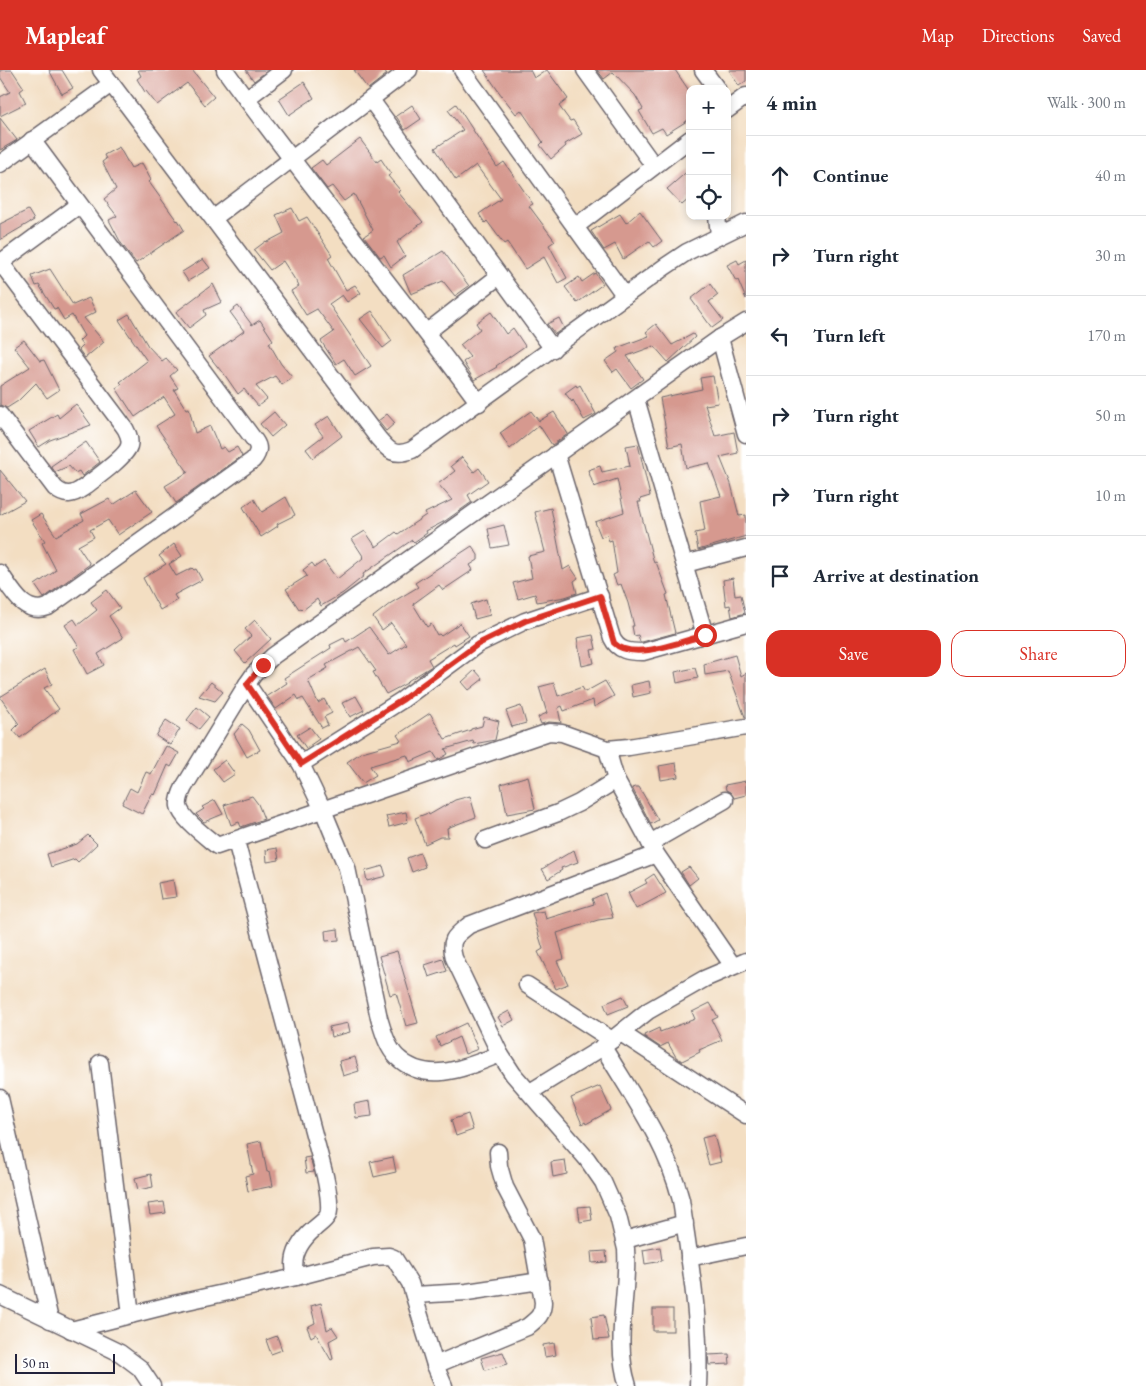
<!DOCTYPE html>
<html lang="en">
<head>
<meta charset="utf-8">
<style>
  body { margin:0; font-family:"EB Garamond",serif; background:#f6f6f7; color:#1f2937 }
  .controls { position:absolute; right:15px; top:15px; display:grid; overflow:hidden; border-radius:10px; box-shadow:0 2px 8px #0003 }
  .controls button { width:45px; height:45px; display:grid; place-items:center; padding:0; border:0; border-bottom:1px solid #e0e1e3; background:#fff; color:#1f2937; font:25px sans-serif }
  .scale { position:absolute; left:15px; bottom:12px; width:100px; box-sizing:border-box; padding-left:5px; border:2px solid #22223b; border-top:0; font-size:14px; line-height:18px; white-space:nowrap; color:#22223b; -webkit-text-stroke:4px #fff; paint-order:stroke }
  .stop { position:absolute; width:15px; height:15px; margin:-11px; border:4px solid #d93025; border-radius:50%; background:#fff }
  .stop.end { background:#d93025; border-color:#fff; box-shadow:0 1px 5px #0008 }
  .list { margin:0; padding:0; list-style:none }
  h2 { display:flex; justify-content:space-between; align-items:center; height:65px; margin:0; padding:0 20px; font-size:21px }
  h2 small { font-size:16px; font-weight:400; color:#747a83 }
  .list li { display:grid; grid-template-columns:32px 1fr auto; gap:15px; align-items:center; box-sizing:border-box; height:80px; padding:0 20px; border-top:1px solid #e0e1e3 }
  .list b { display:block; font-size:19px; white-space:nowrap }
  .list em { font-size:16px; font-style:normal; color:#747a83 }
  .actions { display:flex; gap:10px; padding:15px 20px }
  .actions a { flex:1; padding:11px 0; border:1px solid #d93025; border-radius:15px; text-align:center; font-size:18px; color:#d93025 }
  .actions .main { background:#d93025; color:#fff }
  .icon { flex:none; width:28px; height:28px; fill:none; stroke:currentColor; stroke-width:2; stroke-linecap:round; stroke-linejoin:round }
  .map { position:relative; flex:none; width:746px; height:1316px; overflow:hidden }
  header { display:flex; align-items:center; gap:30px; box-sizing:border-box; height:70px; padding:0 25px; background:#d93025; color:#fff }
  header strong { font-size:24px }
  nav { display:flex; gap:28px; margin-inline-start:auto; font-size:18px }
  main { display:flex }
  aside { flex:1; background:#fff }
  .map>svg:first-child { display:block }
  .building { fill:#d6998f }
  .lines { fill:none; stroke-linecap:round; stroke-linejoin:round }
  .minor-casing { stroke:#6b646a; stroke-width:19 }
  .minor { stroke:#fff; stroke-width:16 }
  .route { stroke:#d93025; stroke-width:6 }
</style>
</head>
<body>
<header>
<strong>Mapleaf</strong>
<nav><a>Map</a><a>Directions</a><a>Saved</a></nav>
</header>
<main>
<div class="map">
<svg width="746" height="1316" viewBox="0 0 746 1316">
  <rect width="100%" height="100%" fill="#fff"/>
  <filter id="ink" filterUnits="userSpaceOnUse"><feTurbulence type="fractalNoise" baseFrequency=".02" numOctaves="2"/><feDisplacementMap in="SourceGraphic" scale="10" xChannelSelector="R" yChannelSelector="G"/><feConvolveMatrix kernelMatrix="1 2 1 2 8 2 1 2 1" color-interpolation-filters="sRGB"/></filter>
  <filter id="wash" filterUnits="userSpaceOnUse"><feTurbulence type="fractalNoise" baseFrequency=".0096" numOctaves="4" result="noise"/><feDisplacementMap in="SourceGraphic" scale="20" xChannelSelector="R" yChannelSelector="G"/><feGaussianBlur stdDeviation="1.12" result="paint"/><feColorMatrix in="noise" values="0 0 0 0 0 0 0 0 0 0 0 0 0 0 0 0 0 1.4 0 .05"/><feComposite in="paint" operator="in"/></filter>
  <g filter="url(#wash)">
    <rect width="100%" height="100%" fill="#f3dec2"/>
    <g id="blocks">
      <!-- building -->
      <g class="building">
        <path d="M0 0H12L24 18 20 21 26 33 0 46V27L10 22 0 7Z"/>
        <path d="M49 0H62L73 18 62 24Z"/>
        <path d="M138 0H192L214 27 205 35 187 13 157 35 146 21 145 22 137 9 141 6Z"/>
        <path d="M246 0H268L254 11Z"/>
        <path d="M354 0H384L387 4 368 19Z"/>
        <path d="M484 0H530L534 8 547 0 568 29 559 36 570 51 573 50 582 64 565 74 566 76 551 89 540 75 543 72 521 40 516 44 499 22Z"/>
        <path d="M597 0H675L690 22V49L666 64 662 58 652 63 639 41 643 39 635 25 613 2 604 9Z"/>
        <path d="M729 0H746V11L739 16Z"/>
        <path d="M304 12 314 28 289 45 279 29Z"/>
        <path d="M456 34 497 97 504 92 533 134 529 136 555 171 549 175 567 208 558 213 544 187 525 199 507 172 504 174 487 151 485 153 479 144 501 129 476 95 456 110 435 78 463 60 448 40Z"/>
        <path d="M412 35 421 49 405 60 396 46Z"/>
        <path d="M0 48 17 70 0 80Z"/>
        <path d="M360 69 377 92 381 89 391 104 388 106 400 120 398 122 423 152 397 172 405 186 391 197 384 185 380 187 364 166 373 160 354 124 344 131 332 116 327 119 311 98 322 90 326 95Z"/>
        <path d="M119 77 131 98 142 93 151 110 149 112 177 151 178 150 184 160 136 193 121 173 109 150 117 146 104 129 116 119 102 92 106 89 104 85Z"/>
        <path d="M690 99V128L682 135 667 119Z"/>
        <path d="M292 138 299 151 307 147 332 185 328 188 346 220 355 215 361 223 347 232 342 225 329 234 371 296 355 306 344 289 336 294 321 271 334 262 317 239 306 245 291 221 299 216 283 191 270 200 254 180 266 171 267 172 284 163 276 145Z"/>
        <path d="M28 140 34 150 0 170V154Z"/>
        <path d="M640 141 662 171 654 177 649 171 623 189 615 174 604 180 591 161 620 144 626 153Z"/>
        <path d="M443 181 469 216 455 226 443 211 411 224 403 205Z"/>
        <path d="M203 189 210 198 188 211 182 202Z"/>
        <path d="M737 190 739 194 746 190V229L738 210 736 211 727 195Z"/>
        <path d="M50 199 73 235 89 228 96 242 84 248 104 272 85 288 79 280 83 276 79 271 84 266 72 245 64 250 57 238 54 239 39 215 36 216 32 206Z"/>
        <path d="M595 203 603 214 577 233 565 217 579 207 582 212Z"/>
        <path d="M213 214 222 232 204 240 206 245 189 258 176 242Z"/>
        <path d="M710 214 718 225 709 232 723 250 712 258 691 229Z"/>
        <path d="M238 236 252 255 260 250 273 270 269 273 281 294 292 307 282 315 275 306 256 316 267 329 258 336 244 319 238 324 222 301H221L209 286 244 261 230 242Z"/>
        <path d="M372 241 392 271 383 278 360 249Z"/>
        <path d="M491 242 506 264 513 258 525 276 496 296 497 297 474 310 463 292 470 287 460 275 480 259 476 253Z"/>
        <path d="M129 244 148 276 162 291 166 288 177 300 170 306 178 318 174 320 186 339 189 338 195 363 210 356 220 379 224 377 228 382 237 377 242 386 176 433 165 416 188 402 156 356 175 344 164 327 135 347 116 318 122 314 120 312 147 291 119 250Z"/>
        <path d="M559 248 564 258 555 264 547 254Z"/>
        <path d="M656 254 672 275 693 264 695 267 668 292 654 276 627 286 643 309 631 318 617 299 613 302 605 291 618 282 617 278 649 266 646 262Z"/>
        <path d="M24 270 40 291 44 290 59 320 47 328 36 313 18 331 7 338 0 335V316L30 297 14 277Z"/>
        <path d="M713 306 718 333 705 335 715 366 734 362 738 383 720 387 731 414 739 446 746 445V466L698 480 695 463 705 461 700 431 721 426 709 393 686 398 682 374 669 377 660 328 702 319 700 308Z"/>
        <path d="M576 315 577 317 580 315 596 344 584 350 573 330 572 332 565 323Z"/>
        <path d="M76 334 91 355 50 370 39 377 29 361 57 344 59 348Z"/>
        <path d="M531 341 539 351 554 342 568 364 552 375 539 355 510 379 500 363Z"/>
        <path d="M274 342 285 355 271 367 260 354Z"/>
        <path d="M387 344 395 353 386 361 378 351Z"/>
        <path d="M329 346 342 366 313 388 306 379 323 366 315 355Z"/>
        <path d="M86 372 100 392 82 406 79 401 75 403 69 396 55 402 51 396Z"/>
        <path d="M638 374 650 426 640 429 641 432H638L654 493 656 492 668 524 666 525 675 563 642 572H640L638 565 634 566 632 556H634L628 533 621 514 617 515 613 505 617 503 612 470 609 471 607 465 601 467 595 452 624 442 617 409 594 417 588 400 600 396 602 402 630 396 626 376Z"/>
        <path d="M462 387 474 402 479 398 488 411 468 425 472 432 445 451 426 461 427 463 414 472 412 470 363 504 364 506 343 523 321 536 317 529 303 540 301 538 299 539 286 519 307 506 303 500 312 493 315 497 324 491 337 509 363 488 362 487 363 486 352 469 365 461 376 477 396 462 398 464 426 445 425 443 452 430 438 414 455 401 451 396Z"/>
        <path d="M0 400 25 431 0 445Z"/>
        <path d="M136 420 152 442 118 465 108 450 90 460 94 467 78 476 90 494 44 528 35 515 54 502V501L56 500 42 473 45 471 31 450 41 444 56 466 84 450 81 444 109 429 113 435Z"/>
        <path d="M286 427 295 445 277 454 278 456 261 467 243 437 254 429 262 442Z"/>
        <path d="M551 438 563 500 570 496 578 508 574 511 577 523 565 527 537 532 535 524 518 529 513 513 532 508 528 486 545 482 535 442Z"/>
        <path d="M504 455 509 475 492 478 488 459Z"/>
        <path d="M174 474 182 486 169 494 176 506 192 498 194 500 196 499 202 510 174 525 177 530 160 540 143 508 166 494 159 486Z"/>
        <path d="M472 476 478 485V490L470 495 473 500 443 520 439 515 413 534 427 557 431 554 437 565 439 564 441 566 460 553 469 566 455 575 454 573 428 589 432 596 406 612 407 613 386 624 373 602 376 601 359 577 326 595 328 598 308 610 318 633 324 629 332 643 324 647 328 655 322 658 303 628 299 630 296 625 276 639 267 626 287 613 284 608 331 578 330 575 344 568 346 572 369 557 389 585 406 574 391 553 382 560 373 547 391 533 418 517 415 513Z"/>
        <path d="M733 508 735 526 741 525 745 543 732 547 730 535 726 536 723 510Z"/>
        <path d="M107 520 120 538 109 546 123 568 98 584 104 595 87 604 74 579 79 577 65 555 74 549 78 555 97 540 91 532Z"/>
        <path d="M486 529 490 545 475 549 471 534Z"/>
        <path d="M255 550 271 569 245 593 235 581 251 566 245 559Z"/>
        <path d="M593 565 596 579 591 580 594 593 582 596 577 568Z"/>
        <path d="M735 585 741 606 746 603V647H745L728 601 705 605 704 594Z"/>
        <path d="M695 598 698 608 677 613 675 602Z"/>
        <path d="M45 599 52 614 44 618 59 639 20 668 13 660 19 654 0 627Z"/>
        <path d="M475 600 483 609 469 620 462 612Z"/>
        <path d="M605 611 614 626 594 637 593 630 564 641 562 636 558 638 561 653 549 652 541 654 538 647 547 643 539 617 554 613 558 626 582 617 585 622Z"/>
        <path d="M649 611 651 623 633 627 631 615Z"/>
        <path d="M211 612 223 622 215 631 199 626Z"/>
        <path d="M356 626 364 640 350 647 342 633Z"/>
        <path d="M521 636 526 653 512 657 506 641Z"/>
        <path d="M197 637 209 647 199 659 187 650Z"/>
        <path d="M430 643 445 669 471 660V659L482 656 484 647 499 651 495 670 474 674 473 671 445 679 448 684 438 690 433 682 410 692 407 685 370 696 376 705 363 713 347 692 362 682 401 671 397 665Z"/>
        <path d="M166 650 180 659 170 675 156 666Z"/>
        <path d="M242 654 249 660 260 680 247 687 234 664Z"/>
        <path d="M310 657 319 669 306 678 297 665Z"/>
        <path d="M166 676 179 683 171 697 168 695 155 725 152 724 142 744 122 734 130 718 137 722 146 702 151 704Z"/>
        <path d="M225 690 235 704 223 712 213 699Z"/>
        <path d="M676 693 678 707 661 710 659 696Z"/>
        <path d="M528 706 535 739 507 744 501 714Z"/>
        <path d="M746 711V725L734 728 730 722 726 720 725 715Z"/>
        <path d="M635 717H639L658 750 651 754 632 718Z"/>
        <path d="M252 726 258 734 264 749 241 757 239 752 231 755 224 735Z"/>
        <path d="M470 726 476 747 447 758 448 767H440L425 774 415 748 428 743 429 745 455 730Z"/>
        <path d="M215 730 223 744 204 752 196 744 204 739 202 737Z"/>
        <path d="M406 742 408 752 389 757 386 746Z"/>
        <path d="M88 765 97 774 78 792 75 789 51 797 47 784 77 774Z"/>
        <path d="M277 778 279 790 267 792 266 780Z"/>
        <path d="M574 780 578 792 561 798 562 800 548 809 542 799Z"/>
        <path d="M420 783 425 797 412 802 407 788Z"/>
        <path d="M383 796 386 806 367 811 365 801Z"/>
        <path d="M689 797 698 808 689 815 681 802Z"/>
        <path d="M654 804 666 823 636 839 628 823 647 813 645 810Z"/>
        <path d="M173 810 176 827 161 829 158 813Z"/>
        <path d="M605 823 613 848 598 850 557 863 564 889 557 891 568 914 556 919 538 882 543 879 532 843 544 841 546 849 594 834 592 829Z"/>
        <path d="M338 859 339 870 326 871 325 861Z"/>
        <path d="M397 881 418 953 406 956 396 923 390 925 379 886Z"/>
        <path d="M443 889 447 901 429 907 425 895Z"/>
        <path d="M623 926 628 936 608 944 604 934Z"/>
        <path d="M710 933 718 947 712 950 722 970 699 980 700 982 682 991 676 987 668 973 660 977 645 967 644 965 659 958 660 962 695 949 692 942Z"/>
        <path d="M509 941 514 950 503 956 498 947Z"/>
        <path d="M348 953 350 962 331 967 329 957Z"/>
        <path d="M466 953 478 979 465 984 459 967 440 976 436 967Z"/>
        <path d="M355 987 359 1001 343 1006 339 991Z"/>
        <path d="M600 1016 611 1040 586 1054 585 1052 582 1054 571 1028Z"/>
        <path d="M370 1031 372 1046 356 1048 354 1034Z"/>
        <path d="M468 1044 473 1060 456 1066 451 1050Z"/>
        <path d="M714 1065 721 1092 709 1095 702 1068Z"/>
        <path d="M261 1071 267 1102 270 1101 273 1116 248 1121 245 1106 253 1104 247 1074Z"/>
        <path d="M310 1087 314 1102 306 1103 304 1088Z"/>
        <path d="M393 1087 396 1102 374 1107 370 1092Z"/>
        <path d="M565 1090 567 1104 553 1107 551 1092Z"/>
        <path d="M151 1104 153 1117 138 1120 135 1108Z"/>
        <path d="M164 1132 166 1143 150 1145 148 1134Z"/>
        <path d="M590 1136 592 1150 580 1152 578 1137Z"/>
        <path d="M660 1177 662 1191 645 1194 643 1180Z"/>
        <path d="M606 1181 607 1192 592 1193 591 1182Z"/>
        <path d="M321 1233 327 1260 332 1257 338 1266 329 1271 333 1289 331 1290 316 1264 311 1267 307 1257 315 1253 311 1236Z"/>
        <rect x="653" y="1239" width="20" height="22"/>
        <path d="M604 1245 609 1269 594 1270 591 1247Z"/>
        <path d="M277 1266 282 1280 271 1284 266 1270Z"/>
        <path d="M554 1273 556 1285 545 1287 543 1275Z"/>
        <path d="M503 1282 508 1294 485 1300 481 1288Z"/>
        <path d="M729 1284 730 1294 709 1295 708 1285Z"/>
      </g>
    </g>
  </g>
  <g filter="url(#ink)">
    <use href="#blocks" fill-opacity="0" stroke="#6b646a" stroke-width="1"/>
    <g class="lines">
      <defs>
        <g id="minor">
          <path d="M101 0 378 368C389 381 394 387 412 380L666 196 687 182 746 153"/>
          <path d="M225 0C307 113 396 220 479 333"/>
          <path d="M462 0 625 226"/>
          <path d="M585 0 654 96"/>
          <path d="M703 0 717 19"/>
          <path d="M246 29 284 0"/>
          <path d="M371 30 553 279"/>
          <path d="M727 40 746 26"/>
          <path d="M0 94 111 14"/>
          <path d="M717 146 719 165"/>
          <path d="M214 148 409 0"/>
          <path d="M575 157 690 69"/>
          <path d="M0 193 79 135"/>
          <path d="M746 252 720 268 273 586 254 604 247 614 184 717C181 723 178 730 179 736 181 749 208 768 217 776L549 662 562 663 607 679 629 677 746 657"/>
          <path d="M427 262 499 206"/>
          <path d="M720 268 746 364"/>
          <path d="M636 329 705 565"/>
          <path d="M0 345 55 418C65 427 73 425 83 418 93 410 126 387 129 376 131 369 127 360 122 354L1 193"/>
          <path d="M556 384 612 568C618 581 629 582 643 582L746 553"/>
          <path d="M685 494 746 478"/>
          <path d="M0 503C12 520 24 546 48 537L253 390C258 384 260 378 255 371L32 70"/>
          <path d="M247 614 301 694 402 630 478 574 525 551 600 526"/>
          <path d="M607 679 616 710 656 784 733 896"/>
          <path d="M301 694 323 740 347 798 379 948C383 961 387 977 397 987 427 1016 467 997 500 984"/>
          <path d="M485 770 558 743 579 733 616 710"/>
          <path d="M236 771 325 1106C327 1115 331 1137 328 1145 325 1151 318 1155 314 1159 299 1172 290 1188 296 1207"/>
          <path d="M650 773 725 730"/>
          <path d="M527 915 612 970"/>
          <path d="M621 963 746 1045"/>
          <path d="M603 977C633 1027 667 1074 681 1130 690 1192 701 1254 698 1316"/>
          <path d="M100 993 131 1245"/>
          <path d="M530 1022 603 977 648 941 704 909 746 891"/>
          <path d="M0 1028 50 1250"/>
          <path d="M625 1170 685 1153"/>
          <path d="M689 1188 746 1176"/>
          <path d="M0 1225 120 1283 140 1298 152 1316"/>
          <path d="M414 1225 467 1222 540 1211"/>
          <path d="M71 1260 174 1234 296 1207 373 1187 389 1186 394 1188 410 1213 435 1295 444 1316"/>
          <path d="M435 1295 527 1257C537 1249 543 1245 543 1232L532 1169 505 1117 499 1096 498 1082"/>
          <path d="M628 1316C613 1270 629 1225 626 1179L618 1146 603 1112 587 1089 513 1004 500 984 454 888C449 869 455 866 469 855L656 784"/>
        </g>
      </defs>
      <!-- minor casing -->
      <use href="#minor" class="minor-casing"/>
      <!-- minor -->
      <use href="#minor" class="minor"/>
    </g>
  </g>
  <g class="lines" filter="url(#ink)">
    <!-- route -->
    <path class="route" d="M263 595 247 614 301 694 402 630 478 574 525 551 600 526 614 573C633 592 682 571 705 565"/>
  </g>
</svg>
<div class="controls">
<button>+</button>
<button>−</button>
<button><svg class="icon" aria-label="locate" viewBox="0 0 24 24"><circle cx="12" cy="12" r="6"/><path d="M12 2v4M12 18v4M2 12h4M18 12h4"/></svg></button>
</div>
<div class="scale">50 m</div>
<div class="stop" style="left:705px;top:565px"></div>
<div class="stop end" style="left:263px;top:595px"></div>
</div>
<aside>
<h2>4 min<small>Walk · 300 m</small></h2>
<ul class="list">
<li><svg class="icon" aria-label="ahead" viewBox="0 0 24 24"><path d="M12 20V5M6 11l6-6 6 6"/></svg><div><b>Continue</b></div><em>40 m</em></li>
<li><svg class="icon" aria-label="right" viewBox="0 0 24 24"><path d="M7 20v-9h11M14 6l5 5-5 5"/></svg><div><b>Turn right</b></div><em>30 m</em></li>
<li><svg class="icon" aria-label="left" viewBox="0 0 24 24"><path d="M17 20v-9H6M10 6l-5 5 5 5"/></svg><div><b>Turn left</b></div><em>170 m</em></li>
<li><svg class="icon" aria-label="right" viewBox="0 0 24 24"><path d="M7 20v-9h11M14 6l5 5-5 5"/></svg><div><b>Turn right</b></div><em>50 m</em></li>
<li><svg class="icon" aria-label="right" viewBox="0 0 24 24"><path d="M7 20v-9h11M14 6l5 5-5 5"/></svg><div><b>Turn right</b></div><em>10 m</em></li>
<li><svg class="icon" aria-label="arrive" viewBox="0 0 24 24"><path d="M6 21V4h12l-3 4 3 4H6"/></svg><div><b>Arrive at destination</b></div></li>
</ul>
<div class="actions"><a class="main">Save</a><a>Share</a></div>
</aside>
</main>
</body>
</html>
